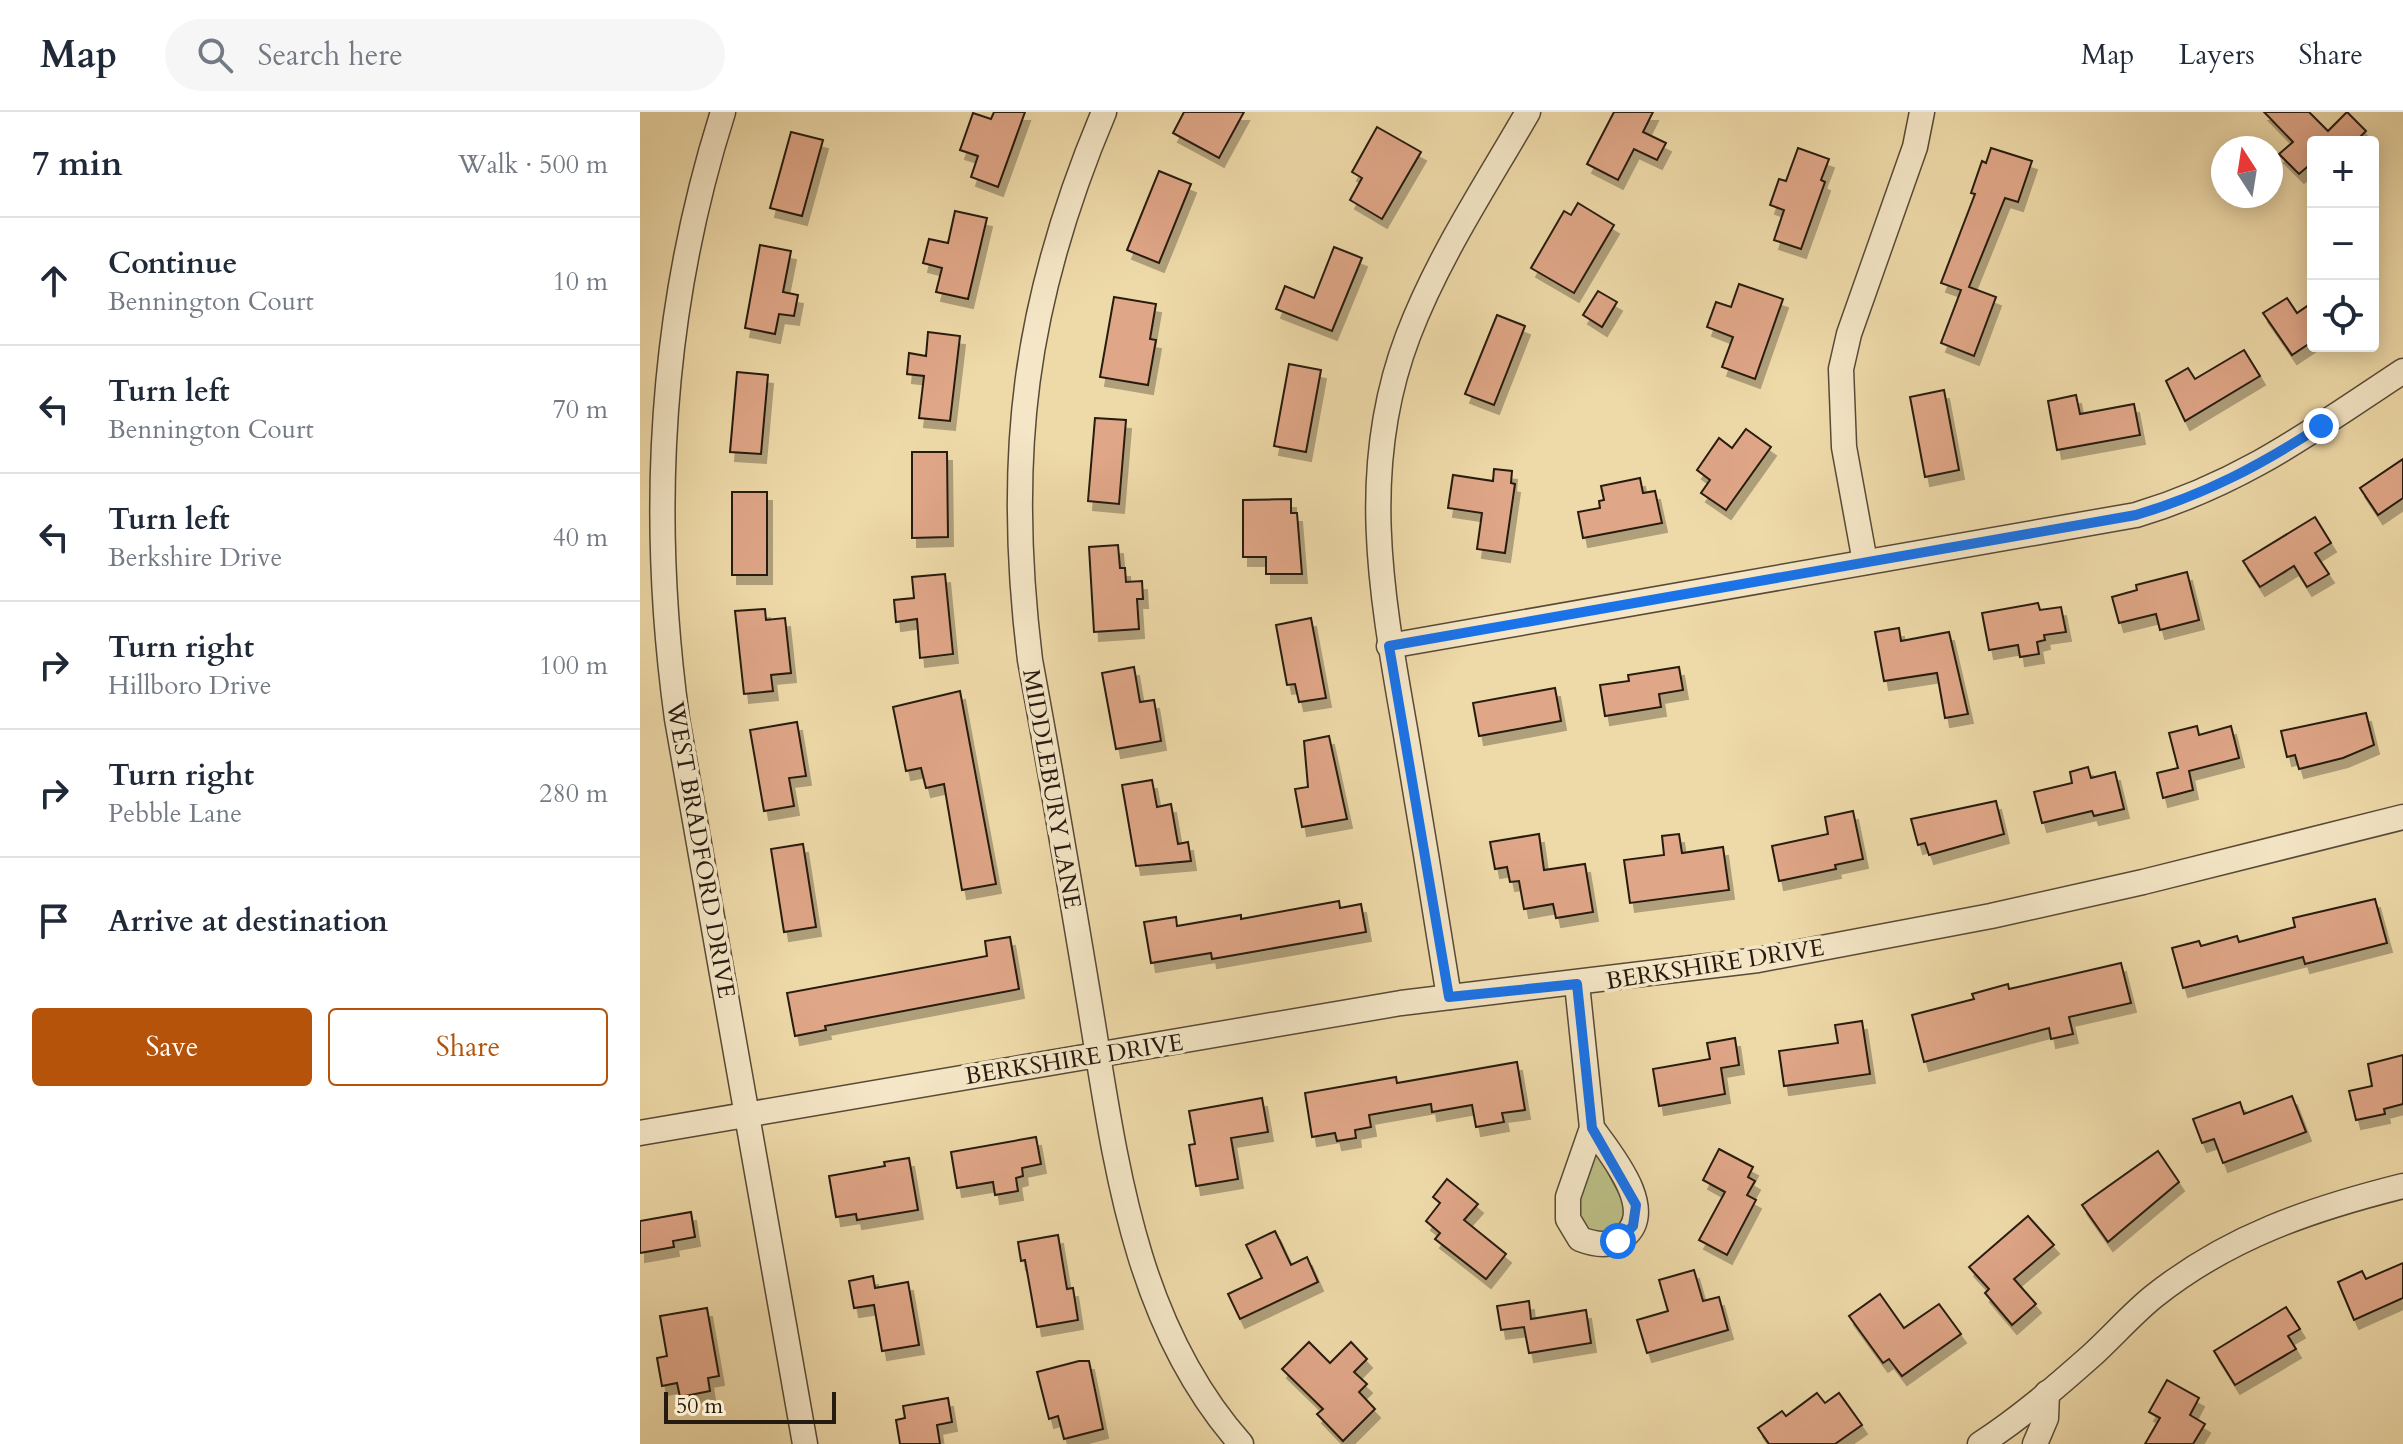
<!DOCTYPE html>
<html lang="en">
<head>
<meta charset="utf-8">
<style>
  body { margin:0; font-family:Cardo,serif; background:#f6f6f7; color:#1f2937 }
  .controls { position:absolute; right:24px; top:24px; display:grid; overflow:hidden; border-radius:8px; box-shadow:0 4px 20px #0003 }
  .controls button { width:72px; height:72px; display:grid; place-items:center; padding:0; border:0; border-bottom:2px solid #e0e1e3; background:#fff; color:#1f2937; font:40px sans-serif }
  .compass { position:absolute; left:1571px; top:24px; width:72px; height:72px; border-radius:50%; background:#fff; box-shadow:0 4px 20px #0003; rotate:348deg }
  .scale { position:absolute; left:24px; bottom:20px; width:172px; box-sizing:border-box; padding-left:8px; border:4px solid #261b11; border-top:0; font-size:22px; line-height:28px; white-space:nowrap; color:#261b11; -webkit-text-stroke:6px #f4e6c6; paint-order:stroke }
  .stop { position:absolute; width:24px; height:24px; margin:-18px; border:6px solid #1a73e8; border-radius:50%; background:#fff }
  .stop.end { background:#1a73e8; border-color:#fff; box-shadow:0 2px 8px #0008 }
  .list { margin:0; padding:0; list-style:none }
  h2 { display:flex; justify-content:space-between; align-items:center; height:104px; margin:0; padding:0 32px; font-size:34px }
  h2 small { font-size:26px; font-weight:400; color:#747a83 }
  .list li { display:grid; grid-template-columns:52px 1fr auto; gap:24px; align-items:center; box-sizing:border-box; height:128px; padding:0 32px; border-top:2px solid #e0e1e3 }
  .list b { display:block; font-size:30px; white-space:nowrap }
  .list p { margin:0; font-size:26px; white-space:nowrap; color:#747a83 }
  .list em { font-size:26px; font-style:normal; color:#747a83 }
  .actions { display:flex; gap:16px; padding:24px 32px }
  .actions a { flex:1; padding:18px 0; border:2px solid #b45309; border-radius:8px; text-align:center; font-size:28px; color:#b45309 }
  .actions .main { background:#b45309; color:#fff }
  .icon { flex:none; width:44px; height:44px; fill:none; stroke:currentColor; stroke-width:2; stroke-linecap:round; stroke-linejoin:round }
  .map { position:relative; flex:none; width:1763px; height:1332px; overflow:hidden }
  header { display:flex; align-items:center; gap:48px; box-sizing:border-box; height:112px; padding:0 40px; background:#fff; border-bottom:2px solid #e0e1e3 }
  header strong { font-size:38px }
  nav { display:flex; gap:44px; margin-inline-start:auto; font-size:28px }
  .search { width:560px; height:72px; background:#f6f6f7; display:flex; align-items:center; gap:20px; box-sizing:border-box; padding:0 28px; border-radius:44px; color:#747a83; font-size:30px }
  main { display:flex }
  aside { flex:1; background:#fff }
  .map>svg:first-child { display:block }
  .green { fill:#bcbe85; stroke:#716c4b; stroke-width:2 }
  .building { fill:#dfa687; stroke:#261b11; stroke-width:2; filter:url(#shadow) }
  .lines { fill:none; stroke-linecap:round; stroke-linejoin:round }
  .street-casing { stroke:#584a37; stroke-width:27 }
  .street { stroke:#f4e6c6; stroke-width:24 }
  .route { stroke:#1a73e8; stroke-width:10 }
  .labels { text-anchor:middle; stroke-width:7; stroke-linejoin:round; paint-order:stroke }
  .street-label { font-size:24px; fill:#261b11; stroke:#f4e6c6 }
</style>
</head>
<body>
<header>
<strong>Map</strong>
<div class="search"><svg class="icon" aria-label="search" viewBox="0 0 24 24"><circle cx="10" cy="10" r="6"/><path d="M15 15l6 6"/></svg>Search here</div>
<nav><a>Map</a><a>Layers</a><a>Share</a></nav>
</header>
<main>
<aside>
<h2>7 min<small>Walk · 500 m</small></h2>
<ul class="list">
<li><svg class="icon" aria-label="ahead" viewBox="0 0 24 24"><path d="M12 20V5M6 11l6-6 6 6"/></svg><div><b>Continue</b><p>Bennington Court</p></div><em>10 m</em></li>
<li><svg class="icon" aria-label="left" viewBox="0 0 24 24"><path d="M17 20v-9H6M10 6l-5 5 5 5"/></svg><div><b>Turn left</b><p>Bennington Court</p></div><em>70 m</em></li>
<li><svg class="icon" aria-label="left" viewBox="0 0 24 24"><path d="M17 20v-9H6M10 6l-5 5 5 5"/></svg><div><b>Turn left</b><p>Berkshire Drive</p></div><em>40 m</em></li>
<li><svg class="icon" aria-label="right" viewBox="0 0 24 24"><path d="M7 20v-9h11M14 6l5 5-5 5"/></svg><div><b>Turn right</b><p>Hillboro Drive</p></div><em>100 m</em></li>
<li><svg class="icon" aria-label="right" viewBox="0 0 24 24"><path d="M7 20v-9h11M14 6l5 5-5 5"/></svg><div><b>Turn right</b><p>Pebble Lane</p></div><em>280 m</em></li>
<li><svg class="icon" aria-label="arrive" viewBox="0 0 24 24"><path d="M6 21V4h12l-3 4 3 4H6"/></svg><div><b>Arrive at destination</b></div></li>
</ul>
<div class="actions"><a class="main">Save</a><a>Share</a></div>
</aside>
<div class="map">
<svg width="1763" height="1332" viewBox="0 0 1763 1332">
  <defs>
    <filter id="shadow"><feDropShadow dx="5" dy="9" stdDeviation="0" flood-color="#0004"/></filter>
  </defs>
  <rect width="100%" height="100%" fill="#eed9a8"/>
  <filter id="stains"><feTurbulence type="fractalNoise" baseFrequency=".0025" numOctaves="4"/><feColorMatrix values="0 0 0 0 .2 0 0 0 0 .09 0 0 0 0 .02 0 0 0 .5 -.17"/></filter>
  <radialGradient id="worn" r=".72"><stop offset=".6" stop-color="#630" stop-opacity="0"/><stop offset="1" stop-color="#630" stop-opacity=".3"/></radialGradient>
  <!-- green -->
  <path class="green" d="M957 1040 988 1098 975 1121 950 1122 938 1109 939 1086 950 1044Z"/>
  <!-- building -->
  <g class="building">
    <path d="M354 0H385L358 75 331 65 338 44 320 38 333 1 351 7Z"/>
    <path d="M544 0H604L579 46 533 21Z"/>
    <path d="M974 0H1013L1003 20 1026 31 1017 48 994 37 978 68 947 52Z"/>
    <path d="M1624 0H1669L1688 19 1707 0 1726 19 1715 30H1673V50L1659 62 1639 42 1653 30Z"/>
    <path d="M737 15 781 40 742 107 710 88 722 66 712 60Z"/>
    <path d="M151 20 183 28 162 104 130 96Z"/>
    <path d="M1158 36 1189 47 1181 68 1185 70 1161 137 1134 128 1144 98 1130 93 1139 67 1146 69Z"/>
    <path d="M1351 36 1392 49 1378 90 1365 86 1329 175 1356 185 1334 244 1301 231 1321 178 1301 171 1335 82 1331 81 1342 49 1346 51Z"/>
    <path d="M519 59 551 72 519 151 487 138Z"/>
    <path d="M938 91 974 113 934 181 891 156 924 99 931 103Z"/>
    <path d="M315 99 347 106 328 187 296 180 302 156 283 151 289 127 308 131Z"/>
    <path d="M120 133 151 139 143 180 158 183 154 204 139 202 135 222 105 216Z"/>
    <path d="M694 135 722 146 692 219 636 197 645 174 674 186Z"/>
    <path d="M1099 172 1143 187 1115 267 1082 255 1093 225 1067 215 1076 190 1091 195Z"/>
    <path d="M958 179 977 190 962 215 943 203Z"/>
    <path d="M474 185 516 192 510 227 516 228 508 273 460 265Z"/>
    <path d="M1647 186 1657 201 1673 190V229L1652 243 1623 201Z"/>
    <path d="M857 203 885 214 854 293 825 282Z"/>
    <path d="M288 220 320 224 310 309 279 306 284 264 267 262 269 241 286 244Z"/>
    <path d="M1604 238 1620 264 1545 309 1526 269 1548 256 1555 267Z"/>
    <path d="M649 252 681 258 666 340 634 334Z"/>
    <path d="M97 260 128 263 121 342 90 340Z"/>
    <path d="M1304 278 1319 358 1285 365 1270 285Z"/>
    <path d="M1436 283 1440 302 1494 292 1500 323 1417 338 1408 289Z"/>
    <path d="M455 306 486 308 479 392 448 389Z"/>
    <path d="M1106 317 1131 335 1086 398 1061 381 1070 368 1057 358 1079 326 1092 336Z"/>
    <path d="M272 340H307L308 425 272 426Z"/>
    <path d="M1763 347V386L1738 403 1720 376Z"/>
    <path d="M854 357 872 359 871 371 875 372 865 441 837 437 842 401 808 396 813 363 853 369Z"/>
    <path d="M1000 366 1003 381 1015 379 1022 411 943 426 938 400 960 396 959 389 964 388 961 374Z"/>
    <rect x="92" y="380" width="35" height="83"/>
    <path d="M651 387V401H657L662 462H626V445H603V388Z"/>
    <path d="M1675 405 1691 431 1675 441 1689 462 1667 475 1654 454 1620 475 1603 449Z"/>
    <path d="M478 433 480 456H485L486 470 502 469 503 487H497L499 517 454 520 449 435Z"/>
    <path d="M1547 460 1559 508 1520 518 1516 502 1479 511 1472 485 1497 478 1496 473Z"/>
    <path d="M305 462 313 542 280 546 277 507 256 510 254 488 274 486 272 465Z"/>
    <path d="M1398 491 1400 498 1421 495 1426 520 1404 523 1405 528 1397 530 1399 542 1380 545 1378 533 1349 538 1342 501Z"/>
    <path d="M125 497 126 508 145 506 151 561 131 563 133 579 104 582 95 499Z"/>
    <path d="M671 506 686 586 659 590 655 572 647 573 636 513Z"/>
    <path d="M1259 516 1261 529 1309 520 1328 602 1305 606 1297 561 1244 569 1235 520Z"/>
    <path d="M494 555 500 590 514 588 521 629 476 637 462 561Z"/>
    <path d="M1039 555 1043 578 1019 582 1021 595 965 604 960 573 989 569 988 563Z"/>
    <path d="M915 576 921 609 839 624 833 591Z"/>
    <path d="M320 579 356 772 322 778 304 672 286 676 281 656 266 659 253 595Z"/>
    <path d="M1726 601 1734 633 1703 646 1659 657 1655 643 1647 645 1641 619Z"/>
    <path d="M157 610 166 664 149 666 154 694 124 699 110 618Z"/>
    <path d="M1557 614 1559 623 1591 614 1599 646 1549 659 1553 678 1523 686 1517 661 1538 656 1529 621Z"/>
    <path d="M689 624 707 707 662 715 655 677 668 675 664 629Z"/>
    <path d="M1448 655 1451 666 1475 660 1484 697 1454 704 1452 699 1402 711 1394 680 1432 671 1430 660Z"/>
    <path d="M512 668 517 695 531 692 538 732 548 730 551 749 496 754 482 673Z"/>
    <path d="M1356 689 1364 722 1289 743 1285 731 1278 733 1271 707Z"/>
    <path d="M1213 699 1223 747 1195 753 1196 757 1139 769 1132 734 1188 722 1185 705Z"/>
    <path d="M899 722 904 758 945 752 953 800 916 806 913 792 884 797 879 769 870 770 867 755 855 757 850 730Z"/>
    <path d="M1039 722 1042 741 1083 735 1089 778 990 791 984 748 1024 743 1022 724Z"/>
    <path d="M163 732 176 815 144 820 131 737Z"/>
    <path d="M1735 787 1747 831 1665 852 1663 845 1543 876 1532 836 1559 829 1561 834 1597 824 1599 830 1655 815 1653 806Z"/>
    <path d="M699 789 700 796 721 792 726 820 572 847 571 841 511 851 504 810 536 805 537 814 601 803V807Z"/>
    <path d="M370 825 379 877 185 914 186 918 155 924 147 881 347 844 345 829Z"/>
    <path d="M1481 851 1491 891 1429 905 1433 922 1411 927 1409 916 1284 950 1272 903 1334 887 1332 882 1368 872 1369 877Z"/>
    <path d="M1222 909 1230 962 1144 974 1139 939 1198 931 1195 913Z"/>
    <path d="M1095 926 1099 953 1081 956 1085 982 1019 994 1013 957 1070 947 1067 931Z"/>
    <path d="M1763 943V992L1744 997 1745 1002 1716 1008 1709 979 1732 974 1728 952Z"/>
    <path d="M877 950 885 998 862 1001 864 1010 836 1015 832 993 792 1000 791 992 729 1003 731 1015 715 1018 716 1026 697 1029 695 1021 672 1025 665 981 756 965 757 971Z"/>
    <path d="M1652 984 1666 1020 1583 1051 1574 1027 1562 1031 1553 1007 1600 990 1604 1002Z"/>
    <path d="M622 986 628 1020 591 1026 598 1067 556 1074 549 1033 555 1032 549 999Z"/>
    <path d="M396 1025 401 1052 382 1056 383 1064 376 1066 378 1079 355 1083 353 1070 317 1076 311 1040Z"/>
    <path d="M1079 1037 1113 1055 1108 1065 1115 1069 1107 1083 1116 1088 1087 1143 1059 1128 1085 1080 1063 1068Z"/>
    <path d="M1518 1039 1539 1070 1468 1130 1442 1093Z"/>
    <path d="M269 1046 278 1098 217 1108 216 1102 196 1105 189 1064 245 1054 244 1050Z"/>
    <path d="M807 1067 838 1092 824 1108 866 1142 846 1167 795 1127 800 1121 786 1109 800 1091 793 1085Z"/>
    <path d="M51 1100 55 1125 33 1129 34 1135 0 1141V1109Z"/>
    <path d="M1388 1104 1414 1133 1374 1167 1396 1192 1372 1213 1345 1181 1349 1177 1329 1155Z"/>
    <path d="M635 1119 651 1153 667 1145 678 1170 600 1207 588 1182 622 1166 606 1133Z"/>
    <path d="M418 1123 427 1177 433 1176 438 1208 397 1215 385 1148 381 1149 378 1130Z"/>
    <path d="M1763 1151V1186L1714 1208 1698 1170 1722 1159 1726 1167Z"/>
    <path d="M1054 1158 1063 1189 1079 1185 1088 1218 1007 1241 997 1208 1028 1199 1019 1168Z"/>
    <path d="M233 1164 235 1176 268 1170 279 1233 242 1239 234 1193 214 1196 209 1169Z"/>
    <path d="M1240 1182 1264 1216 1299 1192 1321 1222 1262 1264 1249 1247 1243 1251 1209 1204Z"/>
    <path d="M889 1189 891 1207 946 1198 951 1231 889 1241 884 1215 861 1218 857 1194Z"/>
    <path d="M1646 1195 1660 1217 1648 1224 1656 1237 1595 1273 1574 1239Z"/>
    <path d="M67 1196 79 1264 68 1266 70 1279 40 1285 37 1271 22 1274 17 1246 27 1244 20 1204Z"/>
    <path d="M669 1230 690 1251 711 1230 727 1247 714 1260 727 1272 719 1280 735 1297 703 1329 677 1302 683 1297 642 1257Z"/>
    <path d="M439 1249H449L463 1317 424 1327 418 1304 409 1307 397 1260Z"/>
    <path d="M1527 1268 1559 1286 1550 1303 1565 1312 1553 1332H1505L1520 1306 1509 1300Z"/>
    <path d="M1177 1281 1185 1291 1199 1281 1222 1313 1195 1332H1129L1118 1316 1142 1299 1146 1304Z"/>
    <path d="M308 1286 312 1310 297 1313 300 1332H260L256 1308 265 1306 263 1294Z"/>
  </g>
  <g class="lines">
    <defs>
      <g id="street">
        <path d="M83 0C20 198 9 403 37 607L165 1332"/>
        <path d="M464 0C384 189 365 345 390 548 411 661 430 774 449 888 475 1044 492 1209 601 1332"/>
        <path d="M1225 450 1204 335 1201 257 1209 222 1275 35 1282 0"/>
        <path d="M749 534 1496 403C1603 371 1672 319 1763 259"/>
        <path d="M937 872 952 1016 928 1085V1107L940 1127C953 1132 970 1135 982 1126 1020 1100 970 1041 952 1016"/>
        <path d="M809 885C795 798 781 710 766 623 742 486 717 358 768 224 798 145 846 73 888 0"/>
        <path d="M0 1021 761 891 1118 848 1351 804 1503 770 1763 705"/>
        <path d="M1340 1332C1379 1307 1416 1275 1451 1244 1472 1225 1491 1203 1513 1185 1588 1125 1671 1097 1763 1074"/>
        <path d="M1395 1332 1406 1306 1407 1281"/>
      </g>
    </defs>
    <!-- street casing -->
    <use href="#street" class="street-casing"/>
    <!-- street -->
    <use href="#street" class="street"/>
  </g>
  <g class="lines">
    <!-- route -->
    <path class="route" d="M978 1129 993 1114 996 1093 952 1016 937 872 809 885 749 534 1496 403C1566 382 1619 354 1681 314"/>
  </g>
  <g class="labels">
    <!-- street labels -->
    <g class="street-label">
      <text transform="translate(412 677) rotate(80)" y="8">MIDDLEBURY LANE</text>
      <text transform="translate(61 738) rotate(80)" y="8">WEST BRADFORD DRIVE</text>
      <text transform="translate(1075 852) rotate(-9)" y="8">BERKSHIRE DRIVE</text>
      <text transform="translate(434 947) rotate(-9)" y="8">BERKSHIRE DRIVE</text>
    </g>
  </g>
  <rect width="100%" height="100%" filter="url(#stains)"/>
  <rect width="100%" height="100%" fill="url(#worn)"/>
</svg>
<div class="controls">
<button>+</button>
<button>−</button>
<button><svg class="icon" aria-label="locate" viewBox="0 0 24 24"><circle cx="12" cy="12" r="6"/><path d="M12 2v4M12 18v4M2 12h4M18 12h4"/></svg></button>
</div>
<svg class="compass" viewBox="-18 -18 36 36"><path d="M0-13l5 13h-10z" fill="#e53935"/><path d="M0 13l5-13h-10z" fill="#747a83"/></svg>
<div class="scale">50 m</div>
<div class="stop" style="left:978px;top:1129px"></div>
<div class="stop end" style="left:1681px;top:314px"></div>
</div>
</main>
</body>
</html>
